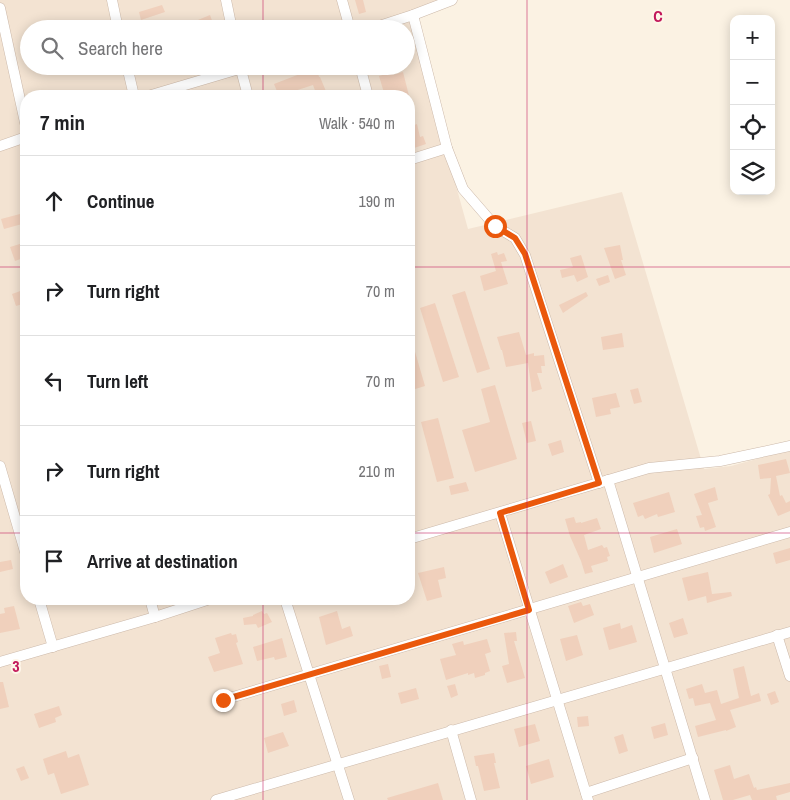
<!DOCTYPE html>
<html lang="en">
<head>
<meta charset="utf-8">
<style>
  body { margin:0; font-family:"Archivo Narrow",sans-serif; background:#f6f6f6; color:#202124 }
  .controls { position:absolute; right:15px; top:15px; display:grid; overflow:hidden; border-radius:10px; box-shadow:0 2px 12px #0003 }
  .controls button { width:45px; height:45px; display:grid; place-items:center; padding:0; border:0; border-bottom:1px solid #e0e0e0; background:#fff; color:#202124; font:25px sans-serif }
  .stop { position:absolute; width:15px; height:15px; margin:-11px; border:4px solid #ea580c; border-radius:50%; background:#fff }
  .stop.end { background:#ea580c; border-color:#fff; box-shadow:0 1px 5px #0008 }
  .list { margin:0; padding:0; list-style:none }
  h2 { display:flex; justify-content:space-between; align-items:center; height:65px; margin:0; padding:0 20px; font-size:21px }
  h2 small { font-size:16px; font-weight:400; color:#757577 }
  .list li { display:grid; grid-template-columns:32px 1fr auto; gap:15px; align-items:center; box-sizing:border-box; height:90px; padding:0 20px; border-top:1px solid #e0e0e0 }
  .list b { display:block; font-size:19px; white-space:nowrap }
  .list em { font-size:16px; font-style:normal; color:#757577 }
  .icon { flex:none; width:28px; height:28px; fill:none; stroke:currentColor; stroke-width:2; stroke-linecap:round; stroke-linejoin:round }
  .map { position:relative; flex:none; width:790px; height:800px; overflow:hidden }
  .search { position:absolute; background:#fff; box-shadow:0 2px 12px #0003; left:20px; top:20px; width:395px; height:55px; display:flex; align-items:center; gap:12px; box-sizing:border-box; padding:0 18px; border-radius:28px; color:#757577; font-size:19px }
  .panel { position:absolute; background:#fff; box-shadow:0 2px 12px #0003; left:20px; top:90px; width:395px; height:515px; border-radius:20px }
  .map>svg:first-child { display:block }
  .residential { fill:#f3e3d2; fill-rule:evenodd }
  .building { fill:#f0d0bc }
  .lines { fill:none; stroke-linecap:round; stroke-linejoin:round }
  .street-casing { stroke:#ccb9aa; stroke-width:11 }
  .street { stroke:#fff; stroke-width:10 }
  .route { stroke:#ea580c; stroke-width:6 }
  .grid { fill:none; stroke:#c2185b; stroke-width:1; stroke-opacity:0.55 }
  .grid-label { font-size:16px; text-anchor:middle; font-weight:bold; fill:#c2185b; stroke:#fef6e9; stroke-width:4; stroke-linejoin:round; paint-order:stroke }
</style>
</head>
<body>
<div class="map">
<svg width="790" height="800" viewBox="0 0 790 800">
  <rect width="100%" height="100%" fill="#fbf2e3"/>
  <!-- residential -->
  <path class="residential" d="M0 0H447L409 17 468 229 622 192 704 469 731 466 790 450V800H0ZM29 29H406V66H29ZM26 96H409V599H26Z"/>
  <!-- building -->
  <g class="building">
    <path d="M355 0H363L366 12 359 14Z"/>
    <path d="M162 5 165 12 141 20 139 12Z"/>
    <path d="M210 15 214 26 208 29H202L198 20Z"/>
    <path d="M261 20 264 29H239V27Z"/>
    <path d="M316 66 319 77H320L328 96H317L313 85 279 96 274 84 305 72 304 68Z"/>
    <path d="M392 72 393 75 403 72 409 96H385L379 76Z"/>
    <path d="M417 124 420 137 423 136 426 144 411 149 409 140V127Z"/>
    <path d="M20 214 22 224 4 229 1 219Z"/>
    <path d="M23 243 26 257 15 261 10 247Z"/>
    <path d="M620 245 623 260H621L626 275 615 279 604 248Z"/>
    <path d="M497 252 498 255 504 253 507 261 501 262 508 284 484 291 480 276 496 271 491 254Z"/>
    <path d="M581 255 588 277 577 282 574 275 562 278 560 270 573 267 570 258Z"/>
    <path d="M608 275 610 282 599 286 596 279Z"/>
    <path d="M26 289V303L16 306 12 294Z"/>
    <path d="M465 291 490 369 477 373 452 295Z"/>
    <path d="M586 292 588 296 563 313 559 305Z"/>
    <path d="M435 303 459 377 443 382 420 308Z"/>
    <path d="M519 332 526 355 534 353V356L544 355 545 366H541L542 373H537L542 389 532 392 528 363 506 367 502 350H501L497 337Z"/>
    <path d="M622 333 624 347 603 350 601 337Z"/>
    <path d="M411 338 425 386 412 390 409 380V339Z"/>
    <path d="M495 385 517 459 475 472 462 430 490 422 481 389Z"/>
    <path d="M638 388 642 402 634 404 630 390Z"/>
    <path d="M616 393 620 407 610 409 611 414 596 417 592 398Z"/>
    <path d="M438 418 454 478 437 482 421 422Z"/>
    <path d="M531 421 536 441 527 443 522 423Z"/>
    <path d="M561 440 564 452 552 456 548 444Z"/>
    <path d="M786 459 790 473 776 476 780 496 782 495 786 503 790 501V511L778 516 768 495 770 494 771 478 760 479 758 465Z"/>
    <path d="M466 482 469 491 451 495 449 486Z"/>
    <path d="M715 487 718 500 708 503 716 527 705 531 704 527 700 528 696 516 702 515 694 494Z"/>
    <path d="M669 492 675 512 658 517 657 514 645 519 643 515 638 517 633 503Z"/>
    <path d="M574 517 576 523 581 522V523L597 518 601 529 584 535 588 550 602 545 604 548 607 547 610 556 607 557 608 561 591 566 593 572 585 574 581 561 570 536 565 519Z"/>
    <path d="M677 529 682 544 654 553 650 537Z"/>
    <path d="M790 548V560L776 564 773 553Z"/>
    <path d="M11 560 13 569 0 572V562Z"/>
    <path d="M563 564 568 577 550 584 545 572Z"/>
    <path d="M444 567 446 578 438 580 442 597 427 601 418 573Z"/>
    <path d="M708 572 712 594 731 592 732 596 707 603 706 596 688 601 682 578Z"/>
    <path d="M581 602 583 606 590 604 594 615 574 623 568 606Z"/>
    <path d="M14 606 20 629 0 633V614L5 613 4 608Z"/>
    <path d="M262 611 264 614 267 613 272 622 258 628 256 624 244 625 243 618 253 616V615Z"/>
    <path d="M337 611 342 629 350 626 353 636 326 645 319 617Z"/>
    <path d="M683 618 688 634 674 638 669 623Z"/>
    <path d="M620 623 621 629 632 625 637 642 609 650 603 628Z"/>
    <path d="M516 632 517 641H514L525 678 507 683 502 666 509 664 504 633Z"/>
    <path d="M231 633 232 635 236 634 238 642 236 643 243 664 214 672 208 657 220 653 215 638Z"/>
    <path d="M577 635 583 655 566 661 560 639Z"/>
    <path d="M282 638 287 657 275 660 274 657 257 661 253 647Z"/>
    <path d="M487 639 491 652 485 654 490 671 485 673V675L475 678 474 673 468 675V673L446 680 440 659 456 655 452 644 463 641 464 645Z"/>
    <path d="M388 664 391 677 382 679 379 666Z"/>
    <path d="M744 666 751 696 759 693 761 701 730 710 736 727 726 731V730L698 737 695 726 716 720 710 703 695 706 693 698 689 699 686 689 702 684 705 693 717 690 721 704 739 698 733 669Z"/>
    <path d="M0 682H3L9 707 0 709Z"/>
    <path d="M455 684 458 695 451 698 447 686Z"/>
    <path d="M416 688 419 699 401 704 398 693Z"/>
    <path d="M775 691 779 702 771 705 767 694Z"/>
    <path d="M294 700 297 712 284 716 281 704Z"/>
    <path d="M59 706 62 715 55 718 56 722 39 728 34 714Z"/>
    <path d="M588 716 589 726 578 727 577 717Z"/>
    <path d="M665 723 668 735 654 739 651 727Z"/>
    <path d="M535 724 540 741 519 747 514 729Z"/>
    <path d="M283 732 289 746 268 753 264 738Z"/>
    <path d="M623 734 628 751 619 754 614 737Z"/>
    <path d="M66 751 68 758 79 754 89 785 61 794 54 773 48 775 43 759Z"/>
    <path d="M494 753 496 763H494L500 788 484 791 478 766H476L474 756Z"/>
    <path d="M549 759 554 777 531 784 526 766Z"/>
    <path d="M730 765 734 779 749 774 754 788 756 787 757 790 790 783V792L776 796 777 800H752L750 795 733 800H723L714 770Z"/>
    <path d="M24 766 29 778 21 781 16 769Z"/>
    <path d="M438 783 443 800H388L387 798Z"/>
  </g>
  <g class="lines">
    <defs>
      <g id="street">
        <path d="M112 0 118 29"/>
        <path d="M226 0 232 29"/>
        <path d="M342 0 350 29"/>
        <path d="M0 8 26 127"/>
        <path d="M413 15 447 148 463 189 495 226 515 238 525 255 599 483"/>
        <path d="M370 29 413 15 452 0"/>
        <path d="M127 66 134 96"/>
        <path d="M240 66 248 96"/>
        <path d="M360 66 368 96"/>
        <path d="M148 96 249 66"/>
        <path d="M0 146 26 137"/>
        <path d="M409 160 447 148"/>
        <path d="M0 466 26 555"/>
        <path d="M608 480 705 800"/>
        <path d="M500 513 588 800"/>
        <path d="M409 539 649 468 720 461 790 446"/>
        <path d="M39 599 53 647"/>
        <path d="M150 599 155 617"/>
        <path d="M285 599 349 800"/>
        <path d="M777 635 790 676"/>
        <path d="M0 662 155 617 210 599"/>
        <path d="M223 700 790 532"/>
        <path d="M451 730 471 800"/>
        <path d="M586 793 693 758"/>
        <path d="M216 800 790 632"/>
      </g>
    </defs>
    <!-- street casing -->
    <use href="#street" class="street-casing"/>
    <!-- street -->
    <use href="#street" class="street"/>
  </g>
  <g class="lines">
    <!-- route -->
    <path class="route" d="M223 700 529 610 500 513 599 483 525 254 515 238 495 226"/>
  </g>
  <!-- grid -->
  <path class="grid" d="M263 0V29M527 0V800M263 66V96M0 267H26M409 267H790M0 533H26M409 533H790M263 599V800"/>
  <g class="grid-label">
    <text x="658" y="22">C</text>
    <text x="16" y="672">3</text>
  </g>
</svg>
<div class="controls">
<button>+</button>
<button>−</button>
<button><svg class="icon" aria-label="locate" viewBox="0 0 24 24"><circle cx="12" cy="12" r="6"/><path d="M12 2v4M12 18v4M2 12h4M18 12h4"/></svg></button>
<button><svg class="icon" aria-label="layers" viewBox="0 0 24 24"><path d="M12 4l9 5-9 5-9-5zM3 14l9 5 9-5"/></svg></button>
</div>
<div class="stop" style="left:495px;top:226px"></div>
<div class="stop end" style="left:223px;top:700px"></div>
<div class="search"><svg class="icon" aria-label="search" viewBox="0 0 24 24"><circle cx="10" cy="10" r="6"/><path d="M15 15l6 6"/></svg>Search here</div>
<section class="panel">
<h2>7 min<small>Walk · 540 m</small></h2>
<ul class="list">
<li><svg class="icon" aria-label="ahead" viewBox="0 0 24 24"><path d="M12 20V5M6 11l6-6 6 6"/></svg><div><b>Continue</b></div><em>190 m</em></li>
<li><svg class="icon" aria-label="right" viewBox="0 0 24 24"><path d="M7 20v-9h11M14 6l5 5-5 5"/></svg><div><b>Turn right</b></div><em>70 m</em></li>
<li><svg class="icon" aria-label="left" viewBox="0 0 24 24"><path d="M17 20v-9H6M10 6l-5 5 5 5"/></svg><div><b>Turn left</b></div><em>70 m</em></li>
<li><svg class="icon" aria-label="right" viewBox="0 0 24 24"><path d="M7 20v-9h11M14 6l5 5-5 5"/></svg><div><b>Turn right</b></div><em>210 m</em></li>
<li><svg class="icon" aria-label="arrive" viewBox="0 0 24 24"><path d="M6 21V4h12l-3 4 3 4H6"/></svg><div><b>Arrive at destination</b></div></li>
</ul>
</section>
</div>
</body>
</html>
